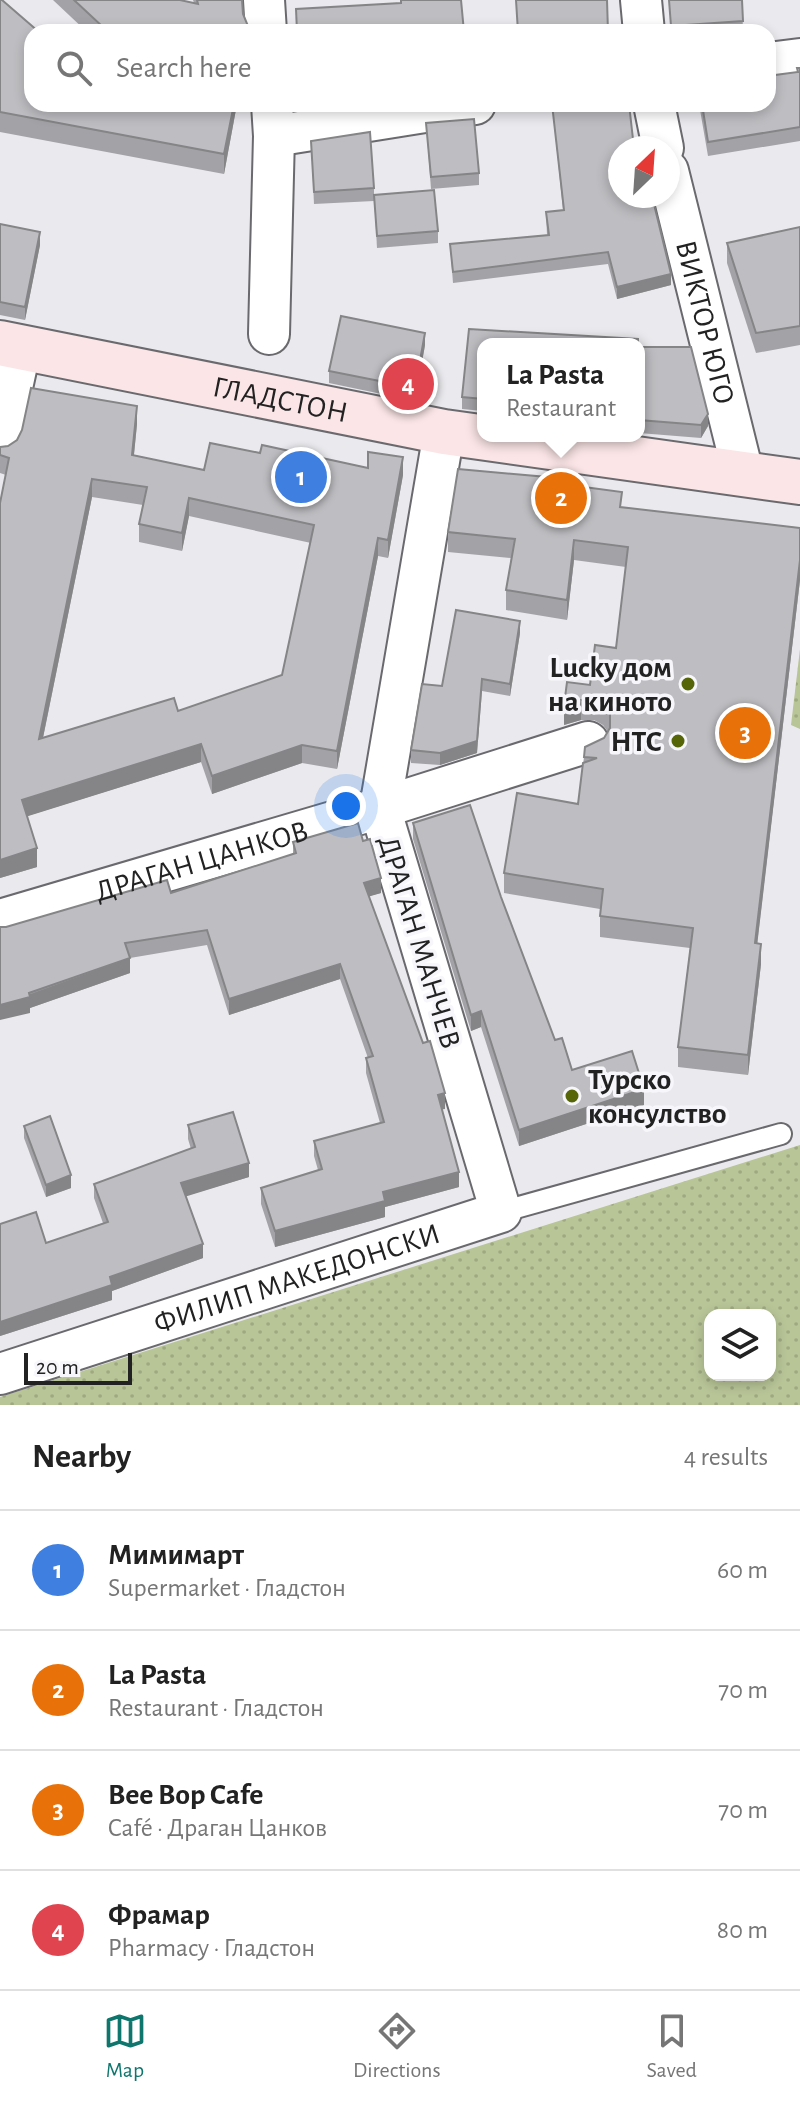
<!DOCTYPE html>
<html lang="en">
<head>
<meta charset="utf-8">
<style>
  body { margin:0; font-family:"Alegreya Sans",sans-serif; background:#f2f2f2; color:#222 }
  .controls { position:absolute; right:24px; bottom:24px; display:grid; overflow:hidden; border-radius:16px; box-shadow:0 4px 12px #0003 }
  .controls button { width:72px; height:72px; display:grid; place-items:center; padding:0; border:0; border-bottom:2px solid #e0e0e0; background:#fff; color:#222; font:40px sans-serif }
  .compass { position:absolute; left:608px; top:136px; width:72px; height:72px; border-radius:50%; background:#fff; box-shadow:0 4px 12px #0003; rotate:25deg }
  .scale { position:absolute; left:24px; bottom:20px; width:108px; box-sizing:border-box; padding-left:8px; border:4px solid #222223; border-top:0; font-size:22px; line-height:28px; white-space:nowrap; color:#222223; -webkit-text-stroke:6px #f7f7fb; paint-order:stroke }
  .you { position:absolute; left:346px; top:806px; width:28px; height:28px; margin:-20px; border:6px solid #fff; border-radius:50%; background:#1a73e8; box-shadow:0 0 0 12px #1a73e833 }
  .badge { display:grid; place-items:center; width:52px; height:52px; border-radius:50%; background:#0f766e; color:#fff; font-size:26px; font-weight:700 }
  .pin { position:absolute; translate:-50% -50%; border:4px solid #fff; box-shadow:0 2px 8px #0006 }
  .popup { position:absolute; left:477px; top:338px; width:168px; height:104px; box-sizing:border-box; display:grid; place-content:center; border-radius:16px; background:#fff; filter:drop-shadow(0 2px 6px #0005); font-size:26px; white-space:nowrap; color:#767676 }
  .popup b { font-size:30px; color:#222 }
  .popup::after { content:''; position:absolute; left:50%; top:100%; margin-left:-16px; border:16px solid transparent; border-top-color:#fff }
  .list { margin:0; padding:0; list-style:none }
  h2 { display:flex; justify-content:space-between; align-items:center; height:104px; margin:0; padding:0 32px; font-size:34px }
  h2 small { font-size:26px; font-weight:400; color:#767676 }
  .list li { display:grid; grid-template-columns:52px 1fr auto; gap:24px; align-items:center; box-sizing:border-box; height:120px; padding:0 32px; border-top:2px solid #e0e0e0 }
  .list b { display:block; font-size:30px; white-space:nowrap }
  .list p { margin:0; font-size:26px; white-space:nowrap; color:#767676 }
  .list em { font-size:26px; font-style:normal; color:#767676 }
  .icon { flex:none; width:44px; height:44px; fill:none; stroke:currentColor; stroke-width:2; stroke-linecap:round; stroke-linejoin:round }
  .map { position:relative; flex:none; width:800px; height:1405px; overflow:hidden }
  .search { position:absolute; background:#fff; box-shadow:0 4px 12px #0003; left:24px; right:24px; top:24px; height:88px; display:flex; align-items:center; gap:20px; box-sizing:border-box; padding:0 28px; border-radius:24px; color:#767676; font-size:30px }
  .sheet { height:584px; background:#fff }
  nav { display:flex; justify-content:space-around; align-items:center; box-sizing:border-box; height:112px; border-top:2px solid #e0e0e0; background:#fff; font-size:22px; color:#767676 }
  nav a { display:grid; justify-items:center; gap:4px }
  nav .on { color:#0f766e }
  .map>svg:first-child { display:block }
  .grass { fill:url(#grass-dots); fill-rule:evenodd }
  .lines { fill:none; stroke-linecap:round; stroke-linejoin:round }
  .lane-casing { stroke:#6a6a6e; stroke-width:24 }
  .street-casing { stroke:#6a6a6e; stroke-width:44 }
  .secondary-casing { stroke:#6a6a6e; stroke-width:48 }
  .lane { stroke:#fff; stroke-width:20 }
  .street { stroke:#fff; stroke-width:40 }
  .secondary { stroke:#fbe5e6; stroke-width:44 }
  .wall { fill:#a3a3a7; fill-rule:evenodd }
  .shaded-wall { fill:#858588 }
  .building { fill:#bebec2; stroke:#858588; stroke-width:2; fill-rule:evenodd }
  .poi-dot { fill:#576509; stroke:#f7f7fb; stroke-width:3 }
  .labels { text-anchor:middle; stroke-width:7; stroke-linejoin:round; paint-order:stroke }
  .street-label { font-size:30px; fill:#222223; stroke:#f7f7fb }
  .poi-label { font-size:30px; font-weight:bold; fill:#222223; stroke:#f7f7fb; text-anchor:end }
</style>
</head>
<body>
<div class="map">
<svg width="800" height="1405" viewBox="0 0 800 1405">
  <defs>
    <pattern id="grass-dots" width="8" height="8" patternUnits="userSpaceOnUse" patternTransform="scale(2)"><rect width="8" height="8" fill="#b8c597"/><path d="M2 2h.1M6 6h.1" fill="none" stroke="#9ea982" stroke-width="1.8" stroke-linecap="round"/></pattern>
  </defs>
  <rect width="100%" height="100%" fill="#eaeaee"/>
  <!-- grass -->
  <g class="grass">
    <path d="M800 649V729L791 725Z"/>
    <path d="M800 1145V1405H0V1397ZM710 1315H770V1375H710Z"/>
  </g>
  <g class="lines">
    <defs>
      <path id="lane" d="M501 1212 781 1134"/>
      <g id="street">
        <path d="M264 0 266 32"/>
        <path d="M641 0 644 32"/>
        <path d="M768 63 800 59"/>
        <path d="M654 104 663 148"/>
        <path d="M274 136 475 104"/>
        <path id="s1" d="M668 171 743 473"/>
        <path d="M269 334 274 136 272 104"/>
        <path d="M0 443 21 346"/>
        <path id="s2" d="M0 920 380 808 588 742"/>
        <path id="s3" d="M0 1374 501 1212 380 808 444 432"/>
      </g>
      <g id="secondary">
        <path id="s4" d="M0 343 444 432 800 482"/>
      </g>
    </defs>
    <!-- lane casing -->
    <use href="#lane" class="lane-casing"/>
    <!-- street casing -->
    <use href="#street" class="street-casing"/>
    <!-- secondary casing -->
    <use href="#secondary" class="secondary-casing"/>
    <!-- lane -->
    <use href="#lane" class="lane"/>
    <!-- street -->
    <use href="#street" class="street"/>
    <!-- secondary -->
    <use href="#secondary" class="secondary"/>
  </g>
  <!-- wall -->
  <g class="wall">
    <path d="M0 0 32 104H237L224 174 0 132Z"/>
    <path d="M53 0H180L194 3 193 0H242L243 14 248 32H87Z"/>
    <path d="M669 0H742L743 32H671Z"/>
    <path d="M800 68V141L708 156 699 104H768Z"/>
    <path d="M552 104H629L620 148 671 285 617 299 608 264 453 283 450 244 547 235 546 212 563 210Z"/>
    <path d="M426 123 479 173V185L431 189Z"/>
    <path d="M311 141 374 188V201L314 204Z"/>
    <path d="M374 195 438 231V243L377 248Z"/>
    <path d="M0 224 40 245 25 320 0 315Z"/>
    <path d="M800 227V345L756 353 727 263V243Z"/>
    <path d="M483 344V411L462 409V397Z"/>
    <path d="M425 345 415 401 329 383V371Z"/>
    <path d="M639 347 708 426 701 438 639 433Z"/>
    <path d="M137 424 134 455 204 470 260 453 403 475 388 558 378 556 337 769 302 763 212 794 201 762 27 816 37 867 0 878 6 475 0 473V447ZM92 497 143 505 139 524V542L182 551 189 516 311 543 282 675 178 711 43 738Z"/>
    <path d="M547 482 622 507 800 528V580L757 944 761 964 748 1075 678 1067V1047L690 948 600 937V909L504 893V873L578 804 584 757 604 738 608 732 603 725 594 720H581L564 725 590 685 616 648 626 567 574 560 567 620 506 610V590L511 558 448 552V532Z"/>
    <path d="M520 633 510 696 482 691 477 753 440 765 411 763V750L442 686Z"/>
    <path d="M413 823 501 897 555 1040 572 1070 644 1105 519 1146 481 1027 471 1031 413 839Z"/>
    <path d="M363 841 381 893 369 896 445 1109H442L459 1187 385 1207V1217L275 1247 261 1204V1188L318 1170 314 1156V1141L380 1123 366 1073V1058H368L340 979 229 1015 207 945 130 958V973L30 1008V1013L6 927 171 893 293 854V842Z"/>
    <path d="M188 1125 249 1177 185 1196 203 1258 112 1291V1300L0 1336V1224L46 1243 103 1223 94 1198V1184L191 1149 188 1139Z"/>
    <path d="M24 1126 71 1188 46 1197 24 1138Z"/>
  </g>
  <!-- shaded-wall -->
  <g class="shaded-wall">
    <path d="M234 104H237L224 174V154Z"/>
    <path d="M40 232V245L25 320V307Z"/>
    <path d="M671 274V285L617 299V287Z"/>
    <path d="M425 333V345L415 401V388Z"/>
    <path d="M137 406V424L132 473V455Z"/>
    <path d="M708 414V426L701 438V425Z"/>
    <path d="M403 457V475L388 558V540Z"/>
    <path d="M92 479V497L39 757V739Z"/>
    <path d="M189 498V516L182 551V533Z"/>
    <path d="M378 538V556L337 769V751Z"/>
    <path d="M574 540V560L567 620V600Z"/>
    <path d="M800 560V580L755 963V943Z"/>
    <path d="M520 621V633L510 696V684Z"/>
    <path d="M482 679 477 753 440 765V753Z"/>
    <path d="M581 700V720L564 725V705Z"/>
    <path d="M201 744V762L22 818V800Z"/>
    <path d="M302 745V763L212 794V776Z"/>
    <path d="M37 848V867L0 878V860Z"/>
    <path d="M381 878V893L364 898V883Z"/>
    <path d="M761 944V964L748 1075V1055Z"/>
    <path d="M130 958V973L30 1008V1013L0 1020V1005Z"/>
    <path d="M340 964V979L229 1015V999Z"/>
    <path d="M481 1011V1027L471 1031V1015Z"/>
    <path d="M644 1089V1105L519 1146V1130Z"/>
    <path d="M445 1093V1109L438 1110V1095Z"/>
    <path d="M249 1163V1177L181 1198V1183Z"/>
    <path d="M459 1172V1187L385 1207V1217L275 1247V1231L383 1192Z"/>
    <path d="M71 1175V1188L46 1197V1185Z"/>
    <path d="M203 1244V1258L112 1291V1300L0 1336V1322L110 1277Z"/>
  </g>
  <!-- building -->
  <g class="building">
    <path d="M0 0H2L39 32H32V104H234L224 154 0 112Z"/>
    <path d="M74 0H180L198 4 197 0H242L243 14 248 26 247 32H98L103 27Z"/>
    <path d="M401 0H461L464 32H297L296 9 401 3Z"/>
    <path d="M516 0H607L608 32H518Z"/>
    <path d="M669 0H742L743 21 671 26Z"/>
    <path d="M797 68H800V127L708 142 702 104H768V76L798 72Z"/>
    <path d="M552 104H629L634 148H620V196H652L671 274 617 287 608 252 453 272 450 244 549 235 546 212 564 210Z"/>
    <path d="M474 119 479 173 431 177 426 123Z"/>
    <path d="M370 132 374 188 314 192 311 141Z"/>
    <path d="M434 190 438 231 377 236 374 195Z"/>
    <path d="M0 224 40 232 25 307 0 302Z"/>
    <path d="M800 227V326L756 333 727 243Z"/>
    <path d="M341 316 425 333 415 388 329 371Z"/>
    <path d="M469 329 638 339V344H483V399L462 397Z"/>
    <path d="M639 347H691L708 414 701 425 639 420Z"/>
    <path d="M31 388 137 406 132 455 204 470 210 443 260 453 262 445 368 468V452L403 457 388 540 378 538 337 751 302 745 212 776 201 744 22 800 37 848 0 860V503L9 458 0 455V447L8 446 17 440 22 430ZM92 479 147 487 139 524 182 533 189 498 314 525 282 675 178 711 174 698 39 739Z"/>
    <path d="M458 469 547 477V482L622 492 620 507 800 528V560L755 943 761 944 748 1055 678 1047 693 928 600 916 603 889 504 873 517 793 578 804 583 763 597 758 584 757 585 747 604 738 610 728V714L603 704 594 700H581L564 705 567 682 590 685 595 645 616 648 628 547 574 540 567 600 506 590 515 539 448 532Z"/>
    <path d="M456 610 520 621 510 684 482 679 477 741 440 753 411 750 422 684 442 686Z"/>
    <path d="M470 805 501 897 555 1040 562 1038 572 1070 632 1051 644 1089 519 1130 481 1011 471 1015 413 823Z"/>
    <path d="M358 823 363 841 370 839 381 878 364 883 423 1043 430 1041 445 1093 438 1095 459 1172 383 1192 385 1201 275 1231 261 1188 322 1169 314 1141 384 1122 366 1058 373 1056 340 964 229 999 207 930 125 943 130 958 29 993 30 997 0 1005V927H6L167 880 171 893 296 853 293 842Z"/>
    <path d="M233 1112 249 1163 181 1183 203 1244 110 1277 112 1285 0 1322V1224L36 1212 46 1243 108 1222 94 1184 195 1147 188 1125Z"/>
    <path d="M50 1116 71 1175 46 1185 24 1126Z"/>
  </g>
  <!-- markers -->
  <g class="poi-dot">
    <circle cx="688" cy="684" r="8"/>
    <circle cx="678" cy="741" r="8"/>
    <circle cx="572" cy="1096" r="8"/>
  </g>
  <g class="labels">
    <!-- street labels -->
    <g class="street-label">
      <text dy="10" stroke="none"><textPath href="#s1" startOffset="156">ВИКТОР ЮГО</textPath></text>
      <text dy="10" stroke="none"><textPath href="#s4" startOffset="286">ГЛАДСТОН</textPath></text>
      <text dy="10" stroke="none"><textPath href="#s2" startOffset="210">ДРАГАН ЦАНКОВ</textPath></text>
      <text transform="translate(420 942) rotate(73)" y="10">ДРАГАН МАНЧЕВ</text>
      <text dy="10" stroke="none"><textPath href="#s3" startOffset="312">ФИЛИП МАКЕДОНСКИ</textPath></text>
    </g>
    <!-- poi labels -->
    <g class="poi-label">
      <text x="672" y="677">Lucky дом<tspan x="672" dy="34">на киното</tspan></text>
      <text x="662" y="751">НТС</text>
      <text x="588" y="1089" text-anchor="start">Турско<tspan x="588" dy="34">консулство</tspan></text>
    </g>
  </g>
</svg>
<div class="controls">
<button><svg class="icon" aria-label="layers" viewBox="0 0 24 24"><path d="M12 4l9 5-9 5-9-5zM3 14l9 5 9-5"/></svg></button>
</div>
<svg class="compass" viewBox="-18 -18 36 36"><path d="M0-13l5 13h-10z" fill="#e53935"/><path d="M0 13l5-13h-10z" fill="#767676"/></svg>
<div class="scale">20 m</div>
<div class="you"></div>
<div class="pin badge" style="left:301px;top:477px;background:#3f7fe0">1</div>
<div class="pin badge" style="left:561px;top:498px;background:#e8710a">2</div>
<div class="popup"><b>La Pasta</b>Restaurant</div>
<div class="pin badge" style="left:745px;top:733px;background:#e8710a">3</div>
<div class="pin badge" style="left:408px;top:384px;background:#e0444e">4</div>
<div class="search"><svg class="icon" aria-label="search" viewBox="0 0 24 24"><circle cx="10" cy="10" r="6"/><path d="M15 15l6 6"/></svg>Search here</div>
</div>
<section class="sheet">
<h2>Nearby<small>4 results</small></h2>
<ul class="list">
<li><span class="badge" style="background:#3f7fe0">1</span><div><b>Мимимарт</b><p>Supermarket · Гладстон</p></div><em>60 m</em></li>
<li><span class="badge" style="background:#e8710a">2</span><div><b>La Pasta</b><p>Restaurant · Гладстон</p></div><em>70 m</em></li>
<li><span class="badge" style="background:#e8710a">3</span><div><b>Bee Bop Cafe</b><p>Café · Драган Цанков</p></div><em>70 m</em></li>
<li><span class="badge" style="background:#e0444e">4</span><div><b>Фрамар</b><p>Pharmacy · Гладстон</p></div><em>80 m</em></li>
</ul>
</section>
<nav>
<a class="on"><svg class="icon" aria-label="map" viewBox="0 0 24 24"><path d="M3 6l6-2 6 2 6-2v14l-6 2-6-2-6 2zM9 4v14M15 6v14"/></svg>Map</a>
<a><svg class="icon" aria-label="directions" viewBox="0 0 24 24"><path d="M12 3l9 9-9 9-9-9zM9 14v-3h6M13 9l2 2-2 2"/></svg>Directions</a>
<a><svg class="icon" aria-label="saved" viewBox="0 0 24 24"><path d="M7 4h10v16l-5-4-5 4z"/></svg>Saved</a>
</nav>
</body>
</html>
